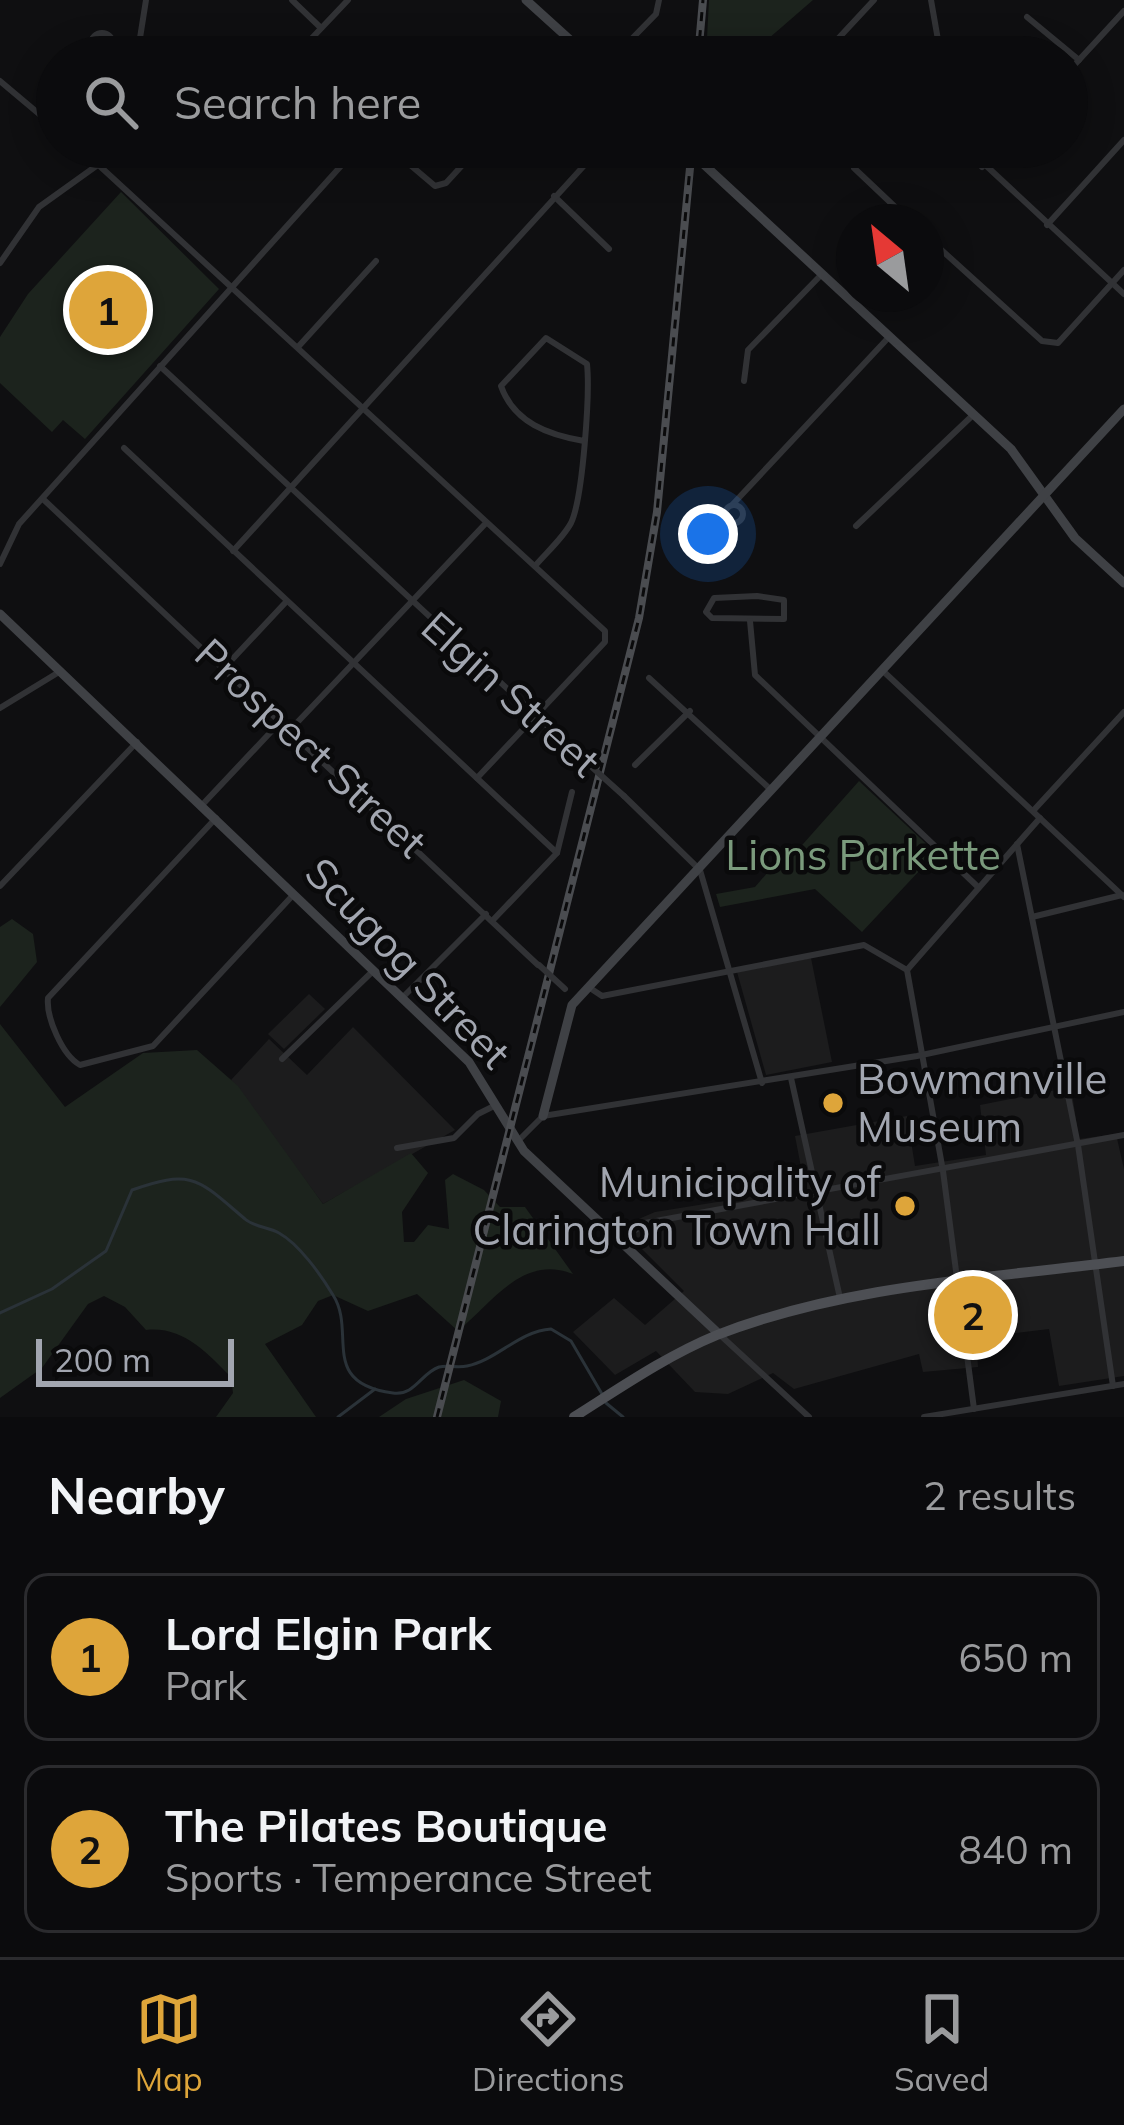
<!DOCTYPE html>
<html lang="en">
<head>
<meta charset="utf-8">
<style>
  body { margin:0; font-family:Mulish,sans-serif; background:#19191b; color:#f1f3f6 }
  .compass { position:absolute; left:836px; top:204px; width:108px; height:108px; border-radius:50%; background:#0b0b0d; box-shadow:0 6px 30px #0003; rotate:331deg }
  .scale { position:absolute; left:36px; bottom:30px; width:198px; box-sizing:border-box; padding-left:12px; border:6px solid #a2a6b0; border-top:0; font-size:33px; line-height:42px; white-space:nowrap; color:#a2a6b0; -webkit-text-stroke:9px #0a0a0b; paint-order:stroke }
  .you { position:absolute; left:708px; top:534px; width:42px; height:42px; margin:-30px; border:9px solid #fff; border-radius:50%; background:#1a73e8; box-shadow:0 0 0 18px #1a73e833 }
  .badge { display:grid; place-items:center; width:78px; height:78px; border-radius:50%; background:#dea53a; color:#111; font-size:39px; font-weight:700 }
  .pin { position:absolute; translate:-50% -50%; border:6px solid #fff; box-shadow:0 3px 12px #0006 }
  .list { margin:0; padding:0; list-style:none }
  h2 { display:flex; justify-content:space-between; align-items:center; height:156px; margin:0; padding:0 48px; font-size:51px }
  h2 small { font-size:39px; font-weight:400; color:#9a9b9d }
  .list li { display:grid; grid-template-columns:78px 1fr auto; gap:36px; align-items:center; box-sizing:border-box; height:168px; margin:0 24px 24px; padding:0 24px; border:3px solid #2b2b2e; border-radius:24px }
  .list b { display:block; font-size:45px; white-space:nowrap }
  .list p { margin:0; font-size:39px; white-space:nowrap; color:#9a9b9d }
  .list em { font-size:39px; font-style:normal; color:#9a9b9d }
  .icon { flex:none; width:66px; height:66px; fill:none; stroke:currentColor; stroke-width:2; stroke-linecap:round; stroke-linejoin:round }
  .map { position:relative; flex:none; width:1124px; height:1417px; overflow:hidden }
  .search { position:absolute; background:#0b0b0d; box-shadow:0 6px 30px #0003; left:36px; right:36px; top:36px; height:132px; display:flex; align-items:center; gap:30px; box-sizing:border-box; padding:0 42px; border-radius:66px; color:#9a9b9d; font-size:45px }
  .sheet { height:540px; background:#0b0b0d }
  nav { display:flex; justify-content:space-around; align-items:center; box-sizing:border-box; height:168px; border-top:3px solid #2b2b2e; background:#0b0b0d; font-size:33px; color:#9a9b9d }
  nav a { display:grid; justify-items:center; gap:6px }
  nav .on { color:#dea53a }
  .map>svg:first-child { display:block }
  .built { fill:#1c1c1d }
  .green { fill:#1c231d }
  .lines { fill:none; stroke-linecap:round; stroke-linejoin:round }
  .stream { stroke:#2a3238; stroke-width:3 }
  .street { stroke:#313235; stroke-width:6 }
  .secondary { stroke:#3f4145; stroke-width:9 }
  .primary { stroke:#4d4f54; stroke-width:10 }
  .rail-casing { stroke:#4a4c50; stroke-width:8 }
  .rail { stroke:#0a0a0b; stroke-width:3; stroke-dasharray:9; stroke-linecap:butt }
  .street-bridge { stroke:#313235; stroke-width:6 }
  .poi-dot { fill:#dea53a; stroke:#0a0a0b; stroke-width:4.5 }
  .labels { text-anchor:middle; stroke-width:9; stroke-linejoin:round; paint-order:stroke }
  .street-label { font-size:42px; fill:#a2a6b0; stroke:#0a0a0b }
  .park-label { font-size:42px; fill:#7a9a7c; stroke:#0a0a0b }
  .poi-label { font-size:42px; fill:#a2a6b0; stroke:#0a0a0b; text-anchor:start }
</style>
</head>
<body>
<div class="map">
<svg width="1124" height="1417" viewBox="0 0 1124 1417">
  <rect width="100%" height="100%" fill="#0f0f11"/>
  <!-- built -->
  <g class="built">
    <path d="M811 958 832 1062 766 1075 737 972Z"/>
    <path d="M309 994 325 1009 284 1049 268 1034Z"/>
    <path d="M353 1027 455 1130 323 1204 231 1080 269 1039 307 1075Z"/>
    <path d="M1071 1087 1079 1139 1116 1134 1124 1169V1376L1059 1386 1049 1329 976 1338 978 1367 923 1372 919 1354 794 1389 773 1373 728 1394 695 1392 656 1351 615 1375 573 1332 614 1298 645 1325 684 1291 620 1227 655 1212 805 1188 795 1136 907 1116 915 1166 986 1155 980 1105Z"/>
  </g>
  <!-- green -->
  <g class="green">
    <path d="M709 0H813L761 45 773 57H706Z"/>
    <path d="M121 192 219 289 85 439 63 420 52 432 0 383V337L28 294Z"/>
    <path d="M859 781 936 853 862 932 815 889 720 907 716 894 755 887 781 857 787 862Z"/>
    <path d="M12 919 33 934 37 962 0 1007V927Z"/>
    <path d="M0 1024 65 1107 143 1053 197 1050 238 1086 323 1204 411 1153 428 1173 402 1212 404 1242H414L428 1225 449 1229 445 1180 453 1174 484 1190 500 1207H525L573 1274C523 1254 493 1302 458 1331L417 1294 368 1311 333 1295 318 1301 302 1325 265 1344 316 1417H216L233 1393 231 1377C207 1353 183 1326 146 1330L125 1307 104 1296 88 1304 42 1368 0 1398Z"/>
    <path d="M464 1380 501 1401 498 1417H379L406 1399Z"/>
  </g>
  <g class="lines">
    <!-- stream -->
    <g class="stream">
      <path d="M0 1313 52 1289 106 1251 132 1190C193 1168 199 1180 245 1219 254 1227 268 1227 279 1233 299 1244 321 1275 333 1295 357 1332 318 1383 393 1393 415 1396 421 1373 439 1367 448 1365 458 1368 467 1366 497 1360 519 1331 551 1329L571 1341 602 1394"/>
      <path d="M606 1403 623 1417"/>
      <path d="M338 1417 375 1389"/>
    </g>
    <!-- street -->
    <g class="street">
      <path d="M292 0 321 28"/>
      <path d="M931 0 941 57"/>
      <path d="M1027 17 1079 60"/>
      <circle cx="102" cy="44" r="11"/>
      <path d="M111 51 159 57"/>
      <path d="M137 57 146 0"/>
      <path d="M167 57 198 50 216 57"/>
      <path d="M294 57 348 0"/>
      <path d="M562 57 574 44"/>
      <path d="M614 57 656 14 659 0"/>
      <path d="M821 57 874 0"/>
      <path d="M1067 73 1124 11"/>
      <path d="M0 81 57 129"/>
      <path d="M79 147 605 631V642L477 778"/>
      <path d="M210 147 209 157 218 165 229 159V147"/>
      <path d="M389 147 435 186 446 183 479 147"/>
      <path d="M874 147 854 168 911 222"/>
      <path d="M966 147 1124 294"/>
      <path d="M982 167 1000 147"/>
      <path d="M554 196 609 249"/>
      <path d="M1047 225 1124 140"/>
      <path d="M926 236 1042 341 1058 343 1124 270"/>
      <path d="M0 263 39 207 99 164 112 147"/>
      <path d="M298 347 376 261"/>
      <path d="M160 366 584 760"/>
      <path d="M744 381 748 350 822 274"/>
      <path d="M124 448 557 853"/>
      <path d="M43 499 538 965"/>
      <path d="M733 504 889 337"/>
      <circle cx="734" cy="514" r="9"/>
      <path d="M856 526 973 415"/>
      <path d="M233 551 601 147"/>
      <path d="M0 564 19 524 358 147"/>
      <path d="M535 566C546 553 563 538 571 523 583 498 590 393 587 364L546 338 501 386C514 423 549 435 584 441"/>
      <path d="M757 596 784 600V619L712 618 706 612 714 598Z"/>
      <path d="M750 621 755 675 978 887"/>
      <path d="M226 666 285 603"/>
      <path d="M883 671 1124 897"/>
      <path d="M649 678 770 789"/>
      <path d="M0 708 59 672"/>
      <path d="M291 729 486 523"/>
      <path d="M635 765 690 711"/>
      <path d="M624 796 700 870 762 1083"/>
      <path d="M203 804 282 720"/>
      <path d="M1033 811 1124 712"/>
      <path d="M216 818 48 998C46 1017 62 1055 80 1065L153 1046 294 894"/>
      <path d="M1017 844 1078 1145 1113 1386"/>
      <path d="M0 886 137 742"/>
      <path d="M1032 917 1122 895"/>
      <path d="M493 920 557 853 572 792"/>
      <path d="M907 970 1040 818"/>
      <path d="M590 988 602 996 864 945 907 970 943 1171 974 1409"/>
      <path d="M402 998 486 914"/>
      <path d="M282 1059 374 970"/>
      <path d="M791 1078 840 1298"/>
      <path d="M518 1141 543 1116 917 1056 1124 1012"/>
      <path d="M397 1148 454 1138 478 1114 494 1106"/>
      <path d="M622 1240 645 1223 1124 1135"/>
      <path d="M719 1334 809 1417"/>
      <path d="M924 1417 1124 1384"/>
    </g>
    <!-- secondary -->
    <g class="secondary">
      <path d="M526 0 589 57"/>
      <path d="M685 147 1011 449 1075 538 1124 583"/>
      <path d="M0 614 469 1062 524 1151 719 1334"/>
      <path d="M543 1116 572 1005 1124 409"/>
    </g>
    <!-- primary -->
    <path class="primary" d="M574 1417C620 1388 666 1356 717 1335 845 1285 990 1278 1124 1261"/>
    <defs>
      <g id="rail">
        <path d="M698 57 703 0"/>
        <path d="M437 1417 639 618 657 512 692 147"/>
      </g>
    </defs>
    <!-- rail casing -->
    <use href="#rail" class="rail-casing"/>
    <!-- rail -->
    <use href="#rail" class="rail"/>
    <!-- street-bridge -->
    <g class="street-bridge">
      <path d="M584 760 624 796"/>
      <path d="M539 965 565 989"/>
    </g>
  </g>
  <!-- markers -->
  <g class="poi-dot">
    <circle cx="833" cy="1103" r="12"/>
    <circle cx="905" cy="1206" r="12"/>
  </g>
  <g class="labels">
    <!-- street labels -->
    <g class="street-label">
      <text transform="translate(511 694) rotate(42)" y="15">Elgin Street</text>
      <text transform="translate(311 748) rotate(43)" y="15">Prospect Street</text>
      <text transform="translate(408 963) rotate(46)" y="15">Scugog Street</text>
    </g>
    <!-- park labels -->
    <g class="park-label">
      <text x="863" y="870">Lions Parkette</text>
    </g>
    <!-- poi labels -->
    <g class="poi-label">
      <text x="857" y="1094">Bowmanville<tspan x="857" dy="48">Museum</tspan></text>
      <text x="881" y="1197" text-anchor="end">Municipality of<tspan x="881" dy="48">Clarington Town Hall</tspan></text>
    </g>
  </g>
</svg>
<svg class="compass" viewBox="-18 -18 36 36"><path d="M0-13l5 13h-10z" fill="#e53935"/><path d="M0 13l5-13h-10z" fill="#9a9b9d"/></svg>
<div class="scale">200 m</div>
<div class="you"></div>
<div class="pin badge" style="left:108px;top:310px">1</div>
<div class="pin badge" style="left:973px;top:1315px">2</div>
<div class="search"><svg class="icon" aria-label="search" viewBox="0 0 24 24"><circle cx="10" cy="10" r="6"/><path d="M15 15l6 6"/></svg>Search here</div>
</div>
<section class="sheet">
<h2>Nearby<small>2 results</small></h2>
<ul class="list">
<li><span class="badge">1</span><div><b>Lord Elgin Park</b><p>Park</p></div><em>650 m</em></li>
<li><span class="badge">2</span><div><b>The Pilates Boutique</b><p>Sports · Temperance Street</p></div><em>840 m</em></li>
</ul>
</section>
<nav>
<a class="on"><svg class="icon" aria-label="map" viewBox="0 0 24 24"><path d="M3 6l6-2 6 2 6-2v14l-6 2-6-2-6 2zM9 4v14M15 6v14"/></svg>Map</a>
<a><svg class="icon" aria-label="directions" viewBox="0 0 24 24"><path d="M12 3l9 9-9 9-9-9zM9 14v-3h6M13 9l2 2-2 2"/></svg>Directions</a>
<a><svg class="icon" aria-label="saved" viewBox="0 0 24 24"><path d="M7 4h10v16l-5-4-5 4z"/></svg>Saved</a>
</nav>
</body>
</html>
